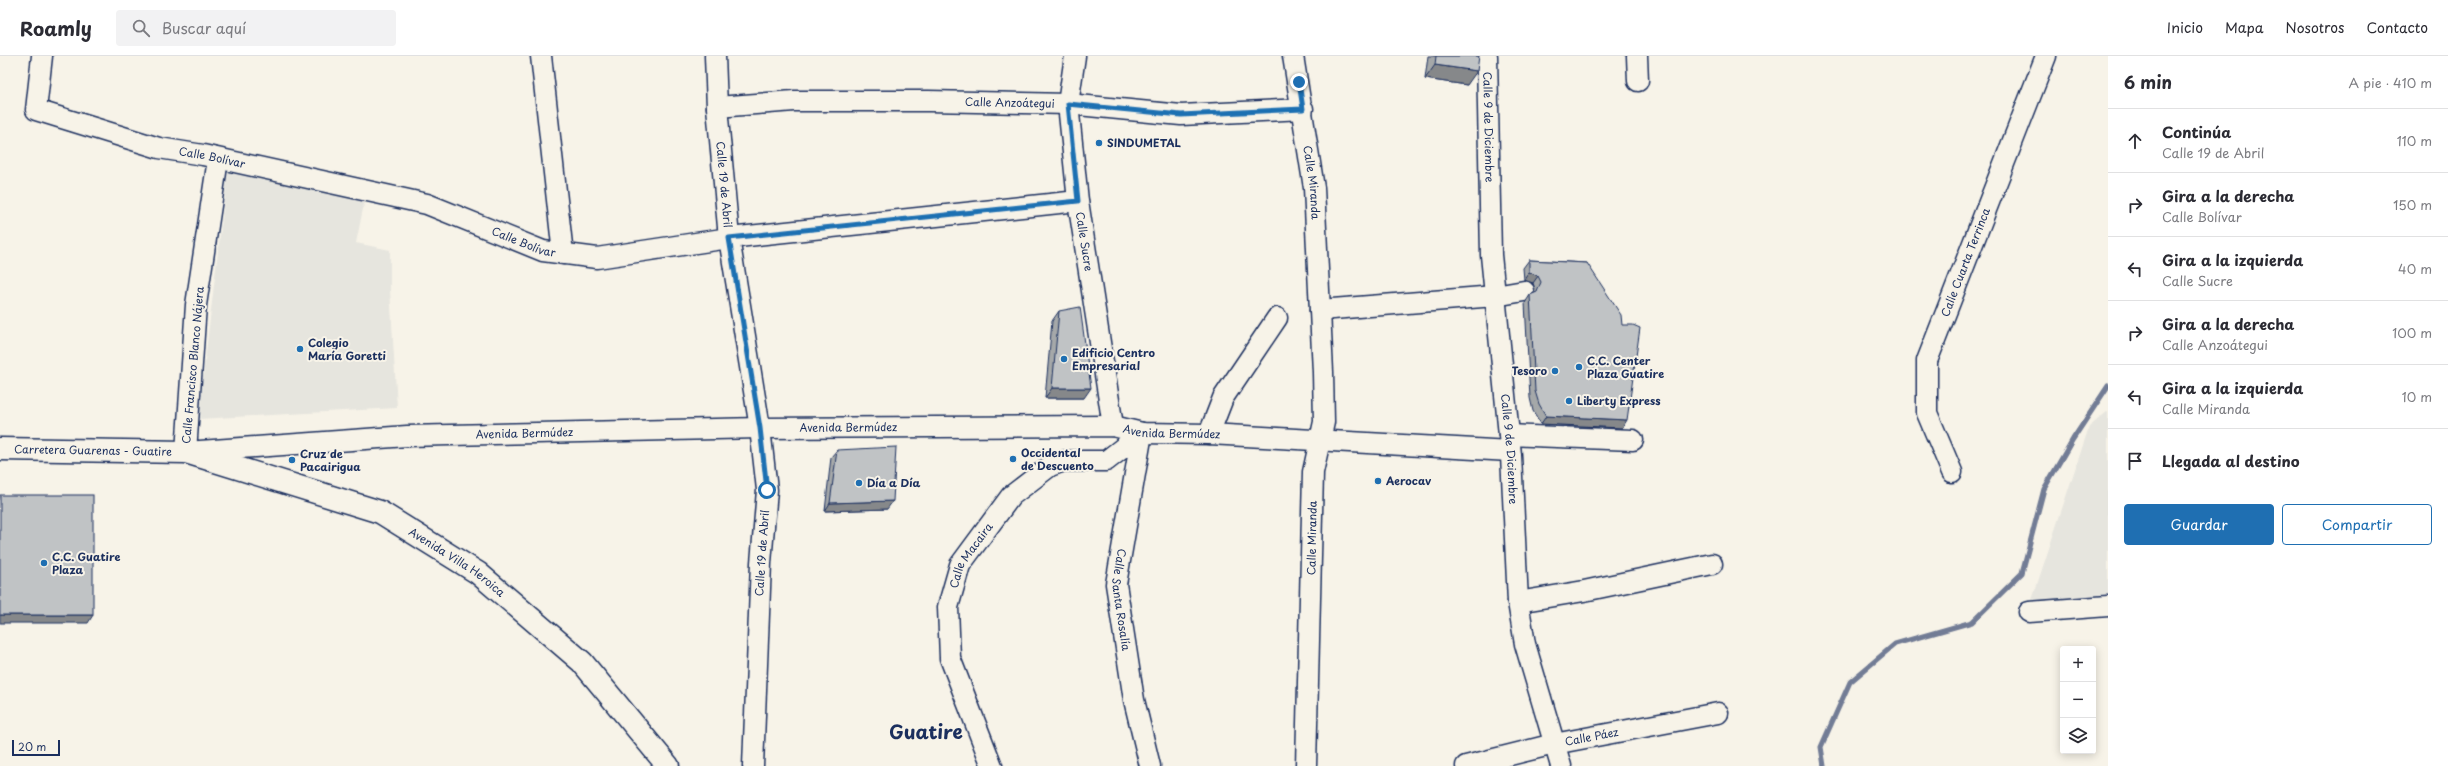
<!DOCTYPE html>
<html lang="es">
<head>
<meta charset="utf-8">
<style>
  body { margin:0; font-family:"Playpen Sans",sans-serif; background:#f2f2f3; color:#2b2b33 }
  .controls { position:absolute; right:12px; bottom:12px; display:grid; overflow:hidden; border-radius:4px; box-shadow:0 2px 10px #0003 }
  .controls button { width:36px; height:36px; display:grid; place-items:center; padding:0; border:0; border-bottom:1px solid #e1e1e2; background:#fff; color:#2b2b33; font:20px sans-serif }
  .scale { position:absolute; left:12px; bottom:10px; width:48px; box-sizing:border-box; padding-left:4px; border:2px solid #1b2f5e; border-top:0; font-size:11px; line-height:14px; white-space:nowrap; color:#1b2f5e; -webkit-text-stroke:3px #f7f3e8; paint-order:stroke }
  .stop { position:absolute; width:12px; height:12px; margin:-9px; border:3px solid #1f6fb2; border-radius:50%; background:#fff }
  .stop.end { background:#1f6fb2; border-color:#fff; box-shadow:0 1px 4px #0008 }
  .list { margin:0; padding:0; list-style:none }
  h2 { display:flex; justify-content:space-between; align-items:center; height:52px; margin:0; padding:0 16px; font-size:17px }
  h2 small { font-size:13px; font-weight:400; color:#7c7c81 }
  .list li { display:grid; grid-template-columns:26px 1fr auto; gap:12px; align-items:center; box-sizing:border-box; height:64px; padding:0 16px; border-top:1px solid #e1e1e2 }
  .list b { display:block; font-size:15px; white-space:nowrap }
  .list p { margin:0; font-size:13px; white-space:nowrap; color:#7c7c81 }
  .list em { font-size:13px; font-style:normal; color:#7c7c81 }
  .actions { display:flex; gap:8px; padding:12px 16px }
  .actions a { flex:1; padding:9px 0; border:1px solid #1f6fb2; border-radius:4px; text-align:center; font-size:14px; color:#1f6fb2 }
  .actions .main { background:#1f6fb2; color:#fff }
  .icon { flex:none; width:22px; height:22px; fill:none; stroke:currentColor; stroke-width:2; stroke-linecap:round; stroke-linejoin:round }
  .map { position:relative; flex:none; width:2108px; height:710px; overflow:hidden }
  header { display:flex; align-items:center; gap:24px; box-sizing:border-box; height:56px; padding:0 20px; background:#fff; border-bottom:1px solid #e1e1e2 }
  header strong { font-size:19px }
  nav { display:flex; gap:22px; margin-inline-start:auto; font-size:14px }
  .search { width:280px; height:36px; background:#f2f2f3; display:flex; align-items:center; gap:10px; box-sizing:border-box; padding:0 14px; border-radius:4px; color:#7c7c81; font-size:15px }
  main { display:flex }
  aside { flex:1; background:#fff }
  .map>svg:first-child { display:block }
  .built { fill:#e6e5de }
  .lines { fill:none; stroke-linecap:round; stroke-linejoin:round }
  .stream { stroke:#727c95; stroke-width:5 }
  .minor-casing { stroke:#1b2f5e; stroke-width:23 }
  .major-casing { stroke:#1b2f5e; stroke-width:25 }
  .minor { stroke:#f7f3e8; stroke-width:20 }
  .major { stroke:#f7f3e8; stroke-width:22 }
  .wall { fill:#a5a8a9; stroke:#1b2f5e }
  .shaded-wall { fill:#86888a; stroke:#1b2f5e }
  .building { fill:#c0c3c5; stroke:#1b2f5e }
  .route { stroke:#1f6fb2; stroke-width:5 }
  .poi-dot { fill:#1f6fb2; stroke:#f7f3e8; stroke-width:1.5 }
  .labels { text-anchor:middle; stroke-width:4; stroke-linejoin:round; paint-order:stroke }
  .street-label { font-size:11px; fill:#1b2f5e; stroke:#f7f3e8 }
  .poi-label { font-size:11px; font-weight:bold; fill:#1b2f5e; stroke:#f7f3e8; text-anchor:start }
  .town-label { font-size:19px; font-weight:bold; fill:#1b2f5e; stroke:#f7f3e8 }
</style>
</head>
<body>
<header>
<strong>Roamly</strong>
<div class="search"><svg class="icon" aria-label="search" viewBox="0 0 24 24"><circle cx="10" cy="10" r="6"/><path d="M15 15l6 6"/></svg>Buscar aquí</div>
<nav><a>Inicio</a><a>Mapa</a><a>Nosotros</a><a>Contacto</a></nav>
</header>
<main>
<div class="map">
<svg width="2108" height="710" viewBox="0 0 2108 710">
  <rect width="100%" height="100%" fill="#f7f3e8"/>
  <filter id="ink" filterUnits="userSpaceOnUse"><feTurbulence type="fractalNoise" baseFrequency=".025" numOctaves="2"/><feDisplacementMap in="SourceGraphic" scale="8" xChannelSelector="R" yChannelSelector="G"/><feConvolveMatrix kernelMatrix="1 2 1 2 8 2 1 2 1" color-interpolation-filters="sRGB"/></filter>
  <g filter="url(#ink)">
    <!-- built -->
    <g class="built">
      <path d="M228 112 365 143 356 187 390 194V233L397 352 198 363Z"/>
      <path d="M2108 355V547L2029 553 2089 371Z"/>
    </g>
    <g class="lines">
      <!-- stream -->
      <path class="stream" d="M1824 710 1821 691 1850 626 1895 588 1972 566 2022 517 2044 433 2073 383 2108 330"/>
      <defs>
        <g id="minor">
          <path id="s1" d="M42 0 36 54 159 92 203 99 427 148 543 195 597 202 729 182 1078 145"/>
          <path d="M541 0 563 198"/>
          <path id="s2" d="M715 0 717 51 729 182 760 372 767 434 761 507 753 710"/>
          <path id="s3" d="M1075 0 1068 48 1078 145 1113 370"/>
          <path id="s4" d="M1293 0 1314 132 1323 316 1324 366 1313 416 1306 710"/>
          <path id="s5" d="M1487 0 1491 199 1511 399 1518 546 1525 588 1561 710"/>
          <path d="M1637 0 1638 25"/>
          <path id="s6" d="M717 51 794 45H929L1068 48 1181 59 1303 53"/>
          <path id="s7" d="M218 103 196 249 186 396 407 380 760 372 1113 370 1142 377 1209 378 1510 395"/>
          <path d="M1320 254 1495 240 1524 235"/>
          <path id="s8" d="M1142 377 1116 528 1134 644 1150 710"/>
          <path d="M1209 378 1223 342 1277 262"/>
          <path d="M1509 379 1633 384"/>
          <path id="s9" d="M1952 416 1927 357V305L2046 0"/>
          <path d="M1518 546 1584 535 1712 508"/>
          <path d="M2029 556 2108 550"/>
          <path id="s10" d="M992 710 950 602 948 551 960 509 1011 440 1050 410 1064 405H1106L1142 377"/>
          <path id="s11" d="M1466 710 1554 688 1718 657"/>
        </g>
        <g id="major">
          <path id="s12" d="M0 393 186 396 380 456 478 517 582 606 668 710"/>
        </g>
      </defs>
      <!-- minor casing -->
      <use href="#minor" class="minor-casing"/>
      <!-- major casing -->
      <use href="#major" class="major-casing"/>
      <!-- minor -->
      <use href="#minor" class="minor"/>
      <!-- major -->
      <use href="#major" class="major"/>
    </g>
    <!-- wall -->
    <g class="wall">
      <path d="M1428 0H1479L1467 29 1425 23Z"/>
      <path d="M1529 204 1587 207 1622 372 1541 368 1533 355 1530 342 1525 247 1530 239 1534 237 1535 233 1533 227 1524 224 1523 212Z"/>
      <path d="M1059 255 1084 342H1045L1052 265Z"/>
      <path d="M837 394 887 453 825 455 831 401Z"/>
    </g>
    <!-- shaded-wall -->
    <g class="shaded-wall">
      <path d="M1435 9 1477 15 1467 29 1425 23Z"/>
      <path d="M1529 216 1538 220 1533 227 1524 224Z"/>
      <path d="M1052 332H1091L1084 342H1045Z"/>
      <path d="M1546 360 1627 364 1622 372 1541 368Z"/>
      <path d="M893 445 887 453 825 455 830 447Z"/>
      <path d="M0 559H93L88 567H0Z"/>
    </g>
    <!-- building -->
    <g class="building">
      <path d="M1436 0H1479L1477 15 1435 9Z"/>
      <path d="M1529 204 1587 207 1621 259 1622 269H1633L1640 272 1627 364 1546 360 1539 348 1535 335 1530 239 1537 236 1541 226 1538 220 1529 216Z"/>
      <path d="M1080 251 1091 332H1052L1059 255Z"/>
      <path d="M896 391 893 445 830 447 837 394Z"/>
      <rect x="0" y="439" width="93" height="120"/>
    </g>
  </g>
  <g class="lines" filter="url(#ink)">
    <!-- route -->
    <path class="route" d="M767 434 760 372 729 182 1078 145 1068 48 1181 59 1303 53 1299 26"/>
  </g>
  <!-- markers -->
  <g class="poi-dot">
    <circle cx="1099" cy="87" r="4"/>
    <circle cx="300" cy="293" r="4"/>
    <circle cx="1064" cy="303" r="4"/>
    <circle cx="1579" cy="311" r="4"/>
    <circle cx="1555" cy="315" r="4"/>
    <circle cx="1569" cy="345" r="4"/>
    <circle cx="1013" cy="403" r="4"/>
    <circle cx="292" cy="404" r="4"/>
    <circle cx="1378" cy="425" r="4"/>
    <circle cx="859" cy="427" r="4"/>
    <circle cx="44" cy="507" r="4"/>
  </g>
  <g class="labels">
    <!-- street labels -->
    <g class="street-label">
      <text dy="4" stroke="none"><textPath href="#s6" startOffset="293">Calle Anzoátegui</textPath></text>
      <text dy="4" stroke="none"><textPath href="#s5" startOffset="71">Calle 9 de Diciembre</textPath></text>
      <text dy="4" stroke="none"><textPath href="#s1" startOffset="237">Calle Bolívar</textPath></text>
      <text dy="4" stroke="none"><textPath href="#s4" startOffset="128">Calle Miranda</textPath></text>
      <text dy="4" stroke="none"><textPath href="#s2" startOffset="129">Calle 19 de Abril</textPath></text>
      <text dy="4" stroke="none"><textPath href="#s1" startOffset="561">Calle Bolívar</textPath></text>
      <text dy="4" stroke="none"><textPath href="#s3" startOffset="187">Calle Sucre</textPath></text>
      <text dy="4" stroke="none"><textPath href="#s9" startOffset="222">Calle Cuarta Terrinca</textPath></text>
      <text transform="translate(193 309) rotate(-85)" y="4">Calle Francisco Blanco Nájera</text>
      <text dy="4" stroke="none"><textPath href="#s7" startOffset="958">Avenida Bermúdez</textPath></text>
      <text dy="4" stroke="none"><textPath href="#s7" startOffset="1282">Avenida Bermúdez</textPath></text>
      <text dy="4" stroke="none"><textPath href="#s7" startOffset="634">Avenida Bermúdez</textPath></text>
      <text dy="4" stroke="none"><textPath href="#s5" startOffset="394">Calle 9 de Diciembre</textPath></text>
      <text dy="4" stroke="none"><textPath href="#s12" startOffset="93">Carretera Guarenas - Guatire</textPath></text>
      <text transform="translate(1312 482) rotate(-89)" y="4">Calle Miranda</text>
      <text transform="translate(762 497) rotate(-86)" y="4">Calle 19 de Abril</text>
      <text dy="4" stroke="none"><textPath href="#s10" startOffset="224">Calle Macaira</textPath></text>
      <text dy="4" stroke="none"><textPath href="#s12" startOffset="481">Avenida Villa Heroica</textPath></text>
      <text dy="4" stroke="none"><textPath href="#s8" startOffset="169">Calle Santa Rosalía</textPath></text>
      <text dy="4" stroke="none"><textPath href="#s11" startOffset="129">Calle Páez</textPath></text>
    </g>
    <!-- poi labels -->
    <g class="poi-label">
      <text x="1107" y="91">SINDUMETAL</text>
      <text x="308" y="291">Colegio<tspan x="308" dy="13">María Goretti</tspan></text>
      <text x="1072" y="301">Edificio Centro<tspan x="1072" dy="13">Empresarial</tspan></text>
      <text x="1587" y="309">C.C. Center<tspan x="1587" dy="13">Plaza Guatire</tspan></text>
      <text x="1547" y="319" text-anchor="end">Tesoro</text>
      <text x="1577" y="349">Liberty Express</text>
      <text x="1021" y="401">Occidental<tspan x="1021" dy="13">de Descuento</tspan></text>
      <text x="300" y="402">Cruz de<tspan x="300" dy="13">Pacairigua</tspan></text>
      <text x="1386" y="429">Aerocav</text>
      <text x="867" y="431">Día a Día</text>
      <text x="52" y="505">C.C. Guatire<tspan x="52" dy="13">Plaza</tspan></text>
    </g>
    <!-- town labels -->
    <g class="town-label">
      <text x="926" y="683">Guatire</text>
    </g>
  </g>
</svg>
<div class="controls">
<button>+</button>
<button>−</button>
<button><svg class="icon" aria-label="layers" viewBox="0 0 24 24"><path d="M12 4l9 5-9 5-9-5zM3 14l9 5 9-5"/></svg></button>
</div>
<div class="scale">20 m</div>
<div class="stop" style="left:767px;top:434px"></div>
<div class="stop end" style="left:1299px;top:26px"></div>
</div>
<aside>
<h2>6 min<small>A pie · 410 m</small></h2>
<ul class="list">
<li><svg class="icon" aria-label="ahead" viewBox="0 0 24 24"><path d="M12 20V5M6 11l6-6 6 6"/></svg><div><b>Continúa</b><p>Calle 19 de Abril</p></div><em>110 m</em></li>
<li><svg class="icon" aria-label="right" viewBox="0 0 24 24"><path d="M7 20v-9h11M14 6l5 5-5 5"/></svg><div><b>Gira a la derecha</b><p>Calle Bolívar</p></div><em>150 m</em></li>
<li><svg class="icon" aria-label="left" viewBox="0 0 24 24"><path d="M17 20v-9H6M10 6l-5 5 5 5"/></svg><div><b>Gira a la izquierda</b><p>Calle Sucre</p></div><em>40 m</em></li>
<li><svg class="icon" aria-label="right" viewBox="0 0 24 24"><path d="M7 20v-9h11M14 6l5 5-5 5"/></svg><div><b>Gira a la derecha</b><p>Calle Anzoátegui</p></div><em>100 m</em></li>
<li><svg class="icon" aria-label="left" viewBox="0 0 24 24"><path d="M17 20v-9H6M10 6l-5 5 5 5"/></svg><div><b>Gira a la izquierda</b><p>Calle Miranda</p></div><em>10 m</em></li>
<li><svg class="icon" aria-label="arrive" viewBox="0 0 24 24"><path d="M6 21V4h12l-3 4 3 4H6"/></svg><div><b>Llegada al destino</b></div></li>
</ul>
<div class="actions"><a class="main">Guardar</a><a>Compartir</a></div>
</aside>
</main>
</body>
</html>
